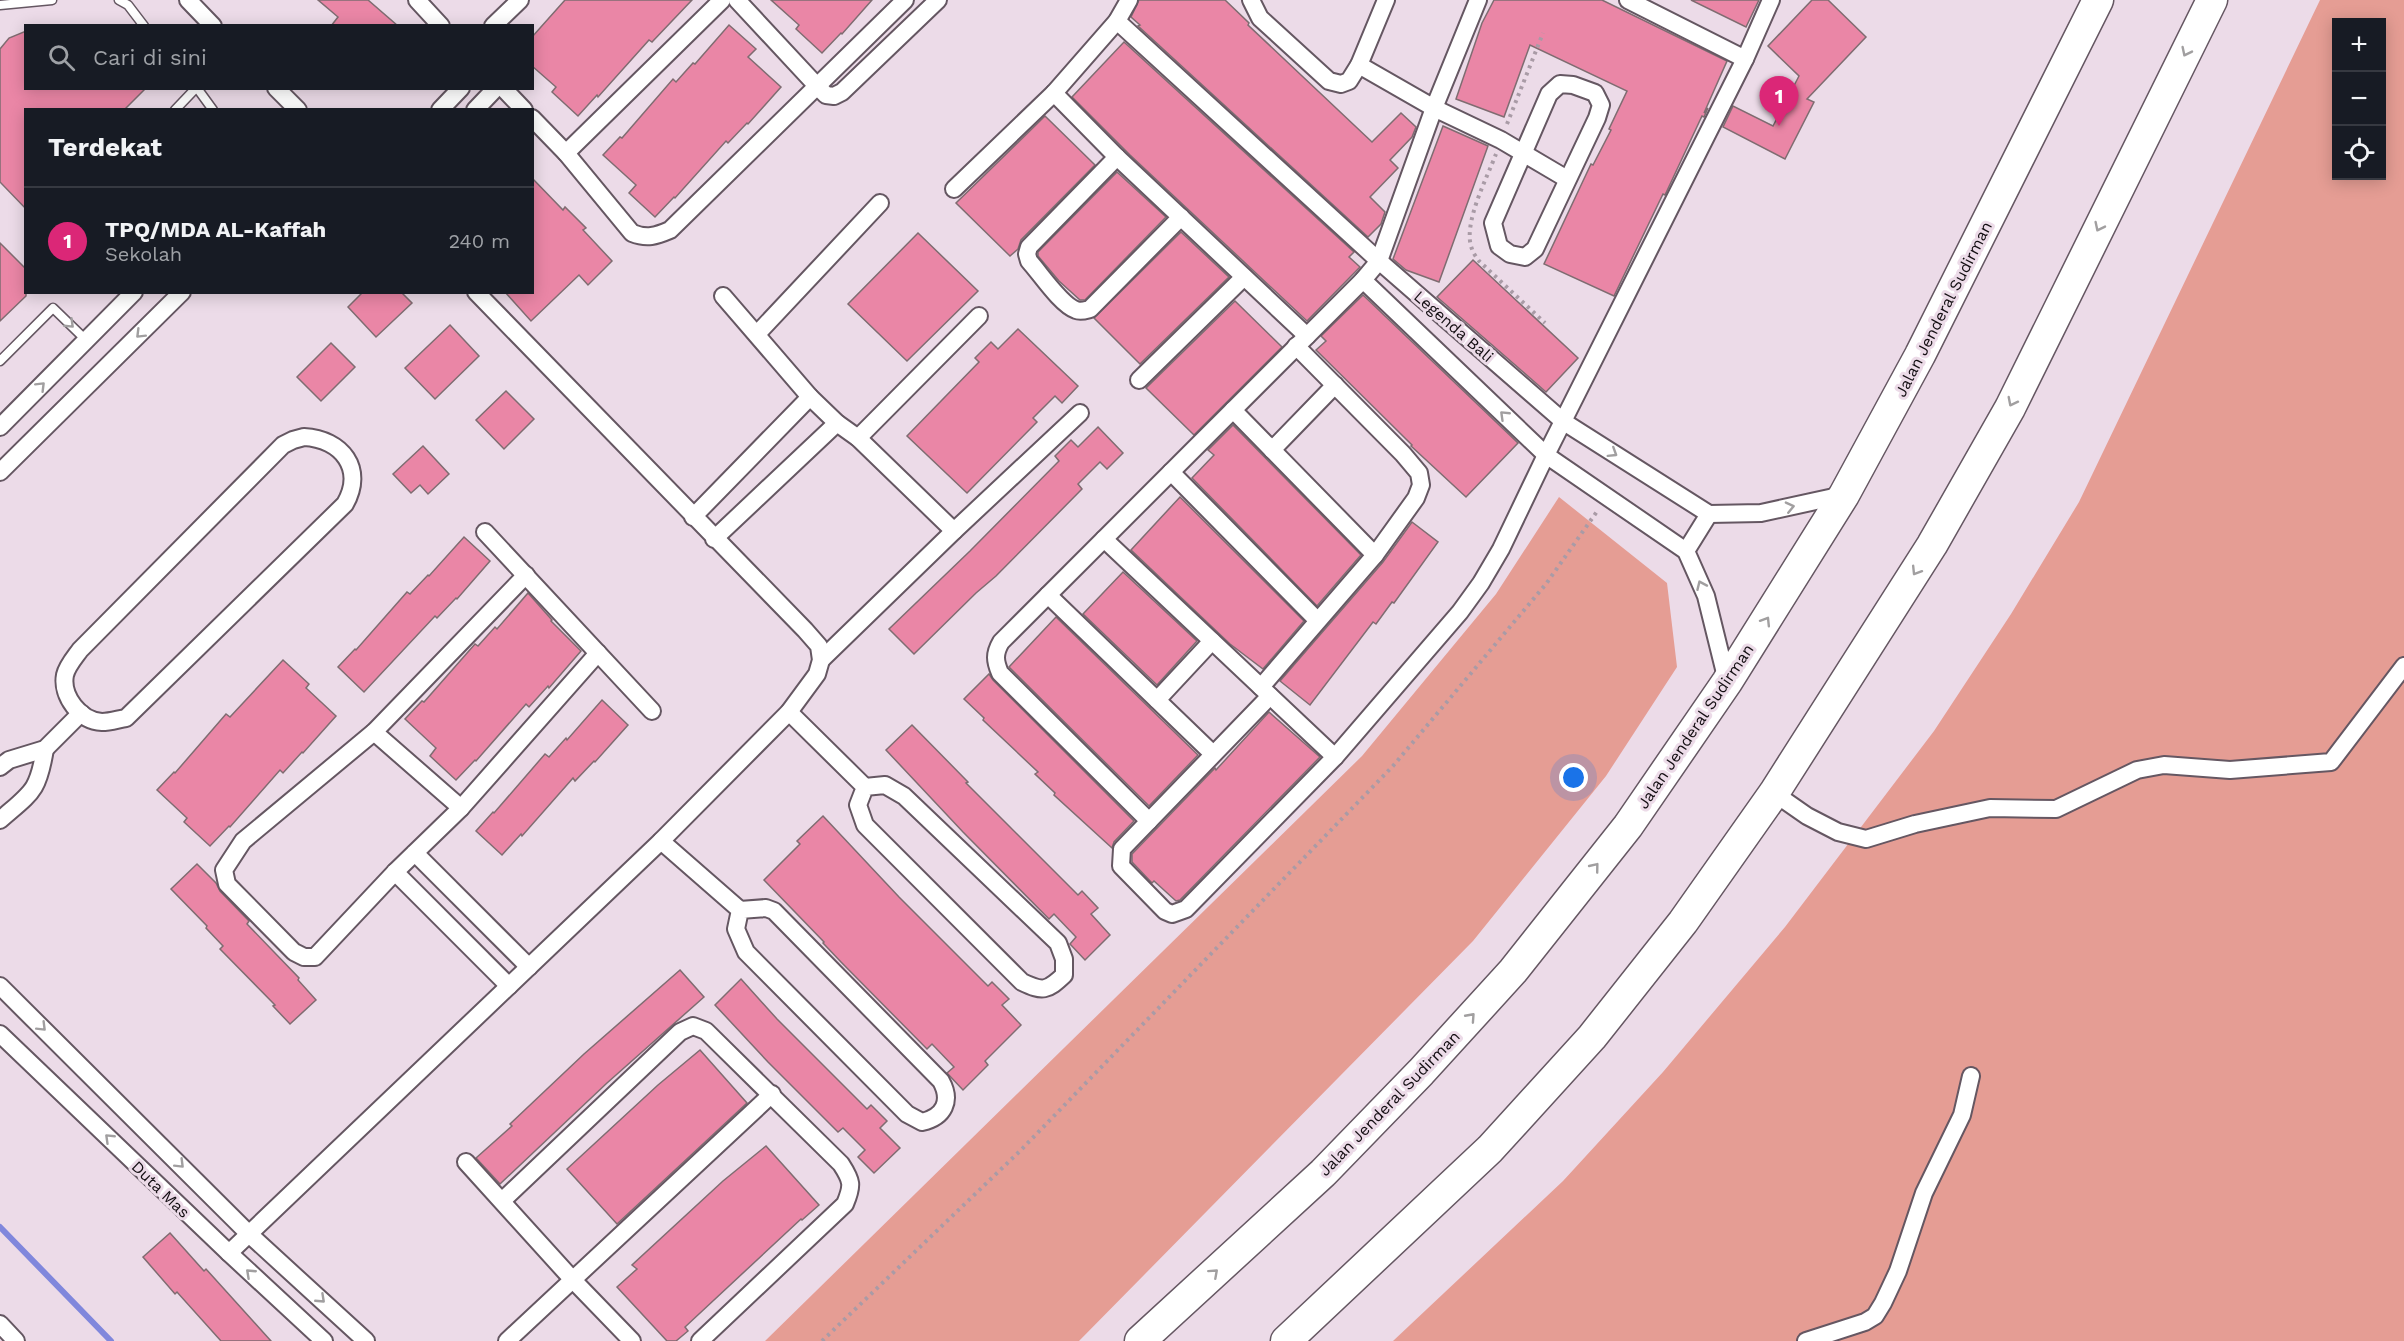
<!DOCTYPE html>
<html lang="id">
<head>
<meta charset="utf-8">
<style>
  body { margin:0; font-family:"Work Sans",sans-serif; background:#20242c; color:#f1f3f6 }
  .controls { position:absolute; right:18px; top:18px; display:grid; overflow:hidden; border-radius:0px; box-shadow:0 3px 15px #0003 }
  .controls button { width:54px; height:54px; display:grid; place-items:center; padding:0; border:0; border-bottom:2px solid #363941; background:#171b24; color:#f1f3f6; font:30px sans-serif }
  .you { position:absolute; left:1574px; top:778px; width:21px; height:21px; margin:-15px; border:4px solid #fff; border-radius:50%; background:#1a73e8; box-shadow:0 0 0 9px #1a73e833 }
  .badge { display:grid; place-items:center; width:39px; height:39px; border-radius:50%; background:#db2777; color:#fff; font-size:20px; font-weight:700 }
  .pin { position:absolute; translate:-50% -50px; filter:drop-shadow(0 2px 3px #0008) }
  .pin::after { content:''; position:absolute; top:32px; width:21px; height:18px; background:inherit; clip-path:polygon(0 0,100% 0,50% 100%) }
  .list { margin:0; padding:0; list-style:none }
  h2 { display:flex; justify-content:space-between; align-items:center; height:78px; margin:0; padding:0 24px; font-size:26px }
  h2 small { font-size:20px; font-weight:400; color:#9ea1a6 }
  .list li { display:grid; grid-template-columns:39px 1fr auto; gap:18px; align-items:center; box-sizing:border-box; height:108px; padding:0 24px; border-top:2px solid #363941 }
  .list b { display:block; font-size:22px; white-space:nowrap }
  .list p { margin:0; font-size:20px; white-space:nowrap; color:#9ea1a6 }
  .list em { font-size:20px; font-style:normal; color:#9ea1a6 }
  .icon { flex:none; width:33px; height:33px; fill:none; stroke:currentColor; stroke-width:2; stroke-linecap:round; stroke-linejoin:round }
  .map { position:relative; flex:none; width:2404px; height:1341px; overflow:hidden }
  .search { position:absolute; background:#171b24; box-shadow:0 3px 15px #0003; left:24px; top:24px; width:510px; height:66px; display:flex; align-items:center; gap:15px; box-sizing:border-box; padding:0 21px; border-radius:0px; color:#9ea1a6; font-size:22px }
  .panel { position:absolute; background:#171b24; box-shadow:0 3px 15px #0003; left:24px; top:108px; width:510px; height:186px; border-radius:0px }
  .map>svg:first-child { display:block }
  .green { fill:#e59d94; fill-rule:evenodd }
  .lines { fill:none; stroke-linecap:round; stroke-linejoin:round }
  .stream { stroke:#8087dc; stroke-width:6 }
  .building { fill:#ea86a6; stroke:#7f6c71; stroke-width:1.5 }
  .lane-casing { stroke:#655762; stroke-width:11 }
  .street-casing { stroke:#655762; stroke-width:20 }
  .highway-casing { stroke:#655762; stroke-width:33 }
  .path { stroke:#a99ba6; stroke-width:4; stroke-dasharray:3 4.5; stroke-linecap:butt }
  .lane { stroke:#fff; stroke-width:8 }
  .street { stroke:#fff; stroke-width:16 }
  .highway { stroke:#fff; stroke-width:30 }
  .oneway { stroke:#a19fa0 }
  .labels { text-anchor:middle; stroke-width:6; stroke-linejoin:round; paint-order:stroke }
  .street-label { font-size:16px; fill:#130e12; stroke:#ecdbe8 }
</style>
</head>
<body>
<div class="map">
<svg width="2404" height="1341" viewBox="0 0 2404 1341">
  <rect width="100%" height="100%" fill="#ecdbe8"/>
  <!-- green -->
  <g class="green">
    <path d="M2320 0H2404V1341H1393L1563 1181 1663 1072 1785 927 1934 731 2011 614 2079 502ZM2336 22H2382V176H2336Z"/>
    <path d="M1559 497 1667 583 1677 667 1606 776 1473 941 1079 1341H765L1362 756 1496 594Z"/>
  </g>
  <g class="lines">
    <!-- stream -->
    <path class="stream" d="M0 1227 111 1341"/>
  </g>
  <!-- building -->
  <g class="building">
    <path d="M318 0H368L398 26H331L338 17Z"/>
    <path d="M565 0H692L652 42 649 40 598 97 597 95 578 116 552 92 556 87 532 66V37Z"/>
    <path d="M771 0H872L842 34 841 33 822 53 796 29 799 25Z"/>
    <path d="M1139 0H1225L1249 23 1248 25 1372 142 1401 113 1416 127 1412 137 1390 160 1398 168 1370 197 1385 212 1381 224 1368 237 1138 26 1140 25 1131 17Z"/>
    <path d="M1494 0H1602L1727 61 1704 113 1708 108 1704 117 1702 116 1665 195 1663 194 1614 296 1544 264 1591 164 1593 165 1611 130 1609 129 1627 91 1530 45 1504 117 1456 99 1482 23Z"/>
    <path d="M1691 0H1759L1746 27Z"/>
    <path d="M1812 0H1828L1866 37 1807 99 1814 102 1785 159 1723 127 1733 106 1773 126 1799 76 1768 46Z"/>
    <path d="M729 25 756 49 748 57 781 87 748 124 747 123 728 143 726 141 675 198 674 197 655 217 629 193 636 185 603 155 620 137 622 138 673 79 676 82 693 63 695 64Z"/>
    <path d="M26 31V88H146L124 110H26V209L0 182V49L9 38Z"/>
    <path d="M1124 42 1354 252 1349 257 1360 267 1307 321 1130 155 1072 97Z"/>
    <path d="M1045 116 1095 165 1021 240 1018 249 1010 256 956 203Z"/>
    <path d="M1443 126 1488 146 1439 282 1406 270 1393 259Z"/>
    <path d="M1117 172 1166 217 1085 300H1080L1059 281 1038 256V252Z"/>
    <path d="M532 178 563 210 565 207 586 228 583 230 612 261 588 285 579 275 531 321 505 292H532Z"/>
    <path d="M1181 232 1229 277 1140 364 1094 318Z"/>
    <path d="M918 233 978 291 907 361 848 304Z"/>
    <path d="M0 243 26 269V296L0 321Z"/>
    <path d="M1473 260 1578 358 1546 392 1437 297Z"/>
    <path d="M363 292H401L412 303 376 337 348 307Z"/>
    <path d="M1363 295 1518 443 1466 497 1411 446 1412 445 1316 350 1326 341 1321 336Z"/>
    <path d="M1235 301 1282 347 1194 435 1146 388Z"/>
    <path d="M450 325 479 356 435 399 405 368Z"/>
    <path d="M1018 329 1078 386 1062 403 1055 396 1033 418 1037 422 967 493 907 436 979 362 975 358 991 342 998 349Z"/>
    <path d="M331 343 355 367 321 401 297 377Z"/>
    <path d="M506 391 534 419 504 449 476 420Z"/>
    <path d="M1233 425 1361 555 1317 606 1192 478 1214 455 1208 450Z"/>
    <path d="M1098 427 1123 453 1107 469 1100 462 1078 484 1082 489 996 576 976 593 914 654 889 629 970 551 1059 461 1055 456 1071 440 1078 447Z"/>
    <path d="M423 446 449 474 428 494 420 485 411 493 393 474Z"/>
    <path d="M1180 497 1304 621 1263 669 1230 644 1131 550Z"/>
    <path d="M1412 522 1438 542 1394 603 1392 602 1376 624 1373 622 1310 705 1280 681 1383 562Z"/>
    <path d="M464 537 490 561 457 599 456 598 437 618 435 616 364 692 338 667 355 649 356 650 407 592 410 594 428 575 429 576Z"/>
    <path d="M1123 572 1197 641 1157 685 1083 614Z"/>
    <path d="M528 593 552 620 551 621 581 651 549 688 548 686 529 707 526 704 476 761 475 760 456 780 430 756 436 748 405 719 422 701 424 702 475 644 478 646 495 627 497 629Z"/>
    <path d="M1056 617 1198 755 1149 806 1009 667Z"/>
    <path d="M283 660 309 684 306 688 336 716 303 753 302 752 283 773 280 770 230 827 229 826 210 846 184 822 187 818 157 790 174 772 175 773 226 714 230 717Z"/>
    <path d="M989 674 993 680 1134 821 1114 842 1112 848 1054 795 1055 793 1035 774 1038 772 983 720 984 718 964 699Z"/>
    <path d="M602 700 628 725 595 762 594 761 575 781 573 778 522 836 521 834 502 855 476 831 493 812 494 813 545 754 549 757 566 738 567 740Z"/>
    <path d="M1269 712 1320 757 1180 900 1176 901 1154 881 1152 883 1132 862V854L1215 768 1216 770Z"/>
    <path d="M912 725 968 782 966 783 1078 895 1082 891 1098 908 1091 914 1110 935 1085 960 1070 944 1076 937 1054 914 1049 919 963 832 886 750Z"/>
    <path d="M823 816 899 897 988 986 992 982 1009 999 1002 1005 1021 1025 985 1061 988 1065 963 1090 947 1073 954 1067 932 1044 927 1049 841 962 823 943 824 942 764 880 800 844 797 841Z"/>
    <path d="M197 864 216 883 220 891 249 921 247 924 299 978 298 980 316 1000 290 1024 273 1006 275 1005 220 949 223 946 206 928 207 926 171 889Z"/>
    <path d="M680 970 704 997 607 1083 500 1184 476 1158 512 1126 510 1124 584 1054Z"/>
    <path d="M741 979 777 1019 867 1109 871 1105 887 1121 880 1128 900 1148 874 1173 858 1157 865 1150 843 1128 838 1132 768 1062 715 1005Z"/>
    <path d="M700 1050 747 1103 617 1224 567 1169 658 1085Z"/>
    <path d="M766 1146 819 1205 802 1220 801 1219 685 1327 688 1331 676 1341H667L617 1287 637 1269 632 1265 723 1181Z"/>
    <path d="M170 1233 204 1271 206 1269 271 1341H221L177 1292 175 1294 143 1257Z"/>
  </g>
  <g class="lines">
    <defs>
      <g id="lane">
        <path d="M119 0 128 5 144 26"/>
        <path d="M0 5 52 0"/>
        <path d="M197 88 213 110"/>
        <path d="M175 110 196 88"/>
        <path d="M0 361 53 308 87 341"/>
      </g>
      <g id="street">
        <path d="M188 0 213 26"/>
        <path d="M417 0 441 26"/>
        <path d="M737 0 817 86 826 95 834 96 842 92 938 0"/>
        <path d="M1251 0 1260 18 1329 81 1341 84 1349 81 1359 65 1386 0"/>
        <path d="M1628 0 1745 59"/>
        <path d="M1117 21 1379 261 1564 422 1709 514 1761 513 1843 495"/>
        <path d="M493 26 520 0"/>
        <path d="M1359 65 1434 108 1501 140 1567 179"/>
        <path d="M1560 84 1573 85 1595 93 1601 105 1597 118 1535 249 1525 257 1510 254 1499 246 1493 223 1549 94Z"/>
        <path d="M276 88 298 110"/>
        <path d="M503 88 524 110"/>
        <path d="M1054 93 1117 157 1307 336"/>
        <path d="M440 110 461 88"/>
        <path d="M475 110 496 88"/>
        <path d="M532 118 566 153 632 233C647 239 656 236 670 230L905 0"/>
        <path d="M566 153 722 0"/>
        <path d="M1117 157 1029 247 1027 254 1029 261C1040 273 1061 305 1076 310 1081 312 1086 310 1090 309L1181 217"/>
        <path d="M954 189 1054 93 1117 21 1129 0"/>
        <path d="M1363 280 1546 455 1686 551 1706 596 1727 681"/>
        <path d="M723 296 810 397 837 423 858 438 954 531"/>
        <path d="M757 334 880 203"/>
        <path d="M1139 380 1244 277"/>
        <path d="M1233 410 1375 555"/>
        <path d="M0 427 134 292"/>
        <path d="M304 437C342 439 365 469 345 504L126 718C119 719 110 722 102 722 80 721 61 696 65 675 67 666 75 657 80 650L283 445 293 440Z"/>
        <path d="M858 438 979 316"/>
        <path d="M1272 450 1335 385"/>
        <path d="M0 472 182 292"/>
        <path d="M1171 472 1317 620"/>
        <path d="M693 517 810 397"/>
        <path d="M485 532 652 711"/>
        <path d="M714 539 837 423"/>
        <path d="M1104 539 1335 757"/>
        <path d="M1686 551 1709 514"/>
        <path d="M526 575 374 732 243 841 224 870 227 884 294 952 304 957H315L395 872 461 808 598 653"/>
        <path d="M1048 595 1213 754"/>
        <path d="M821 660 954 531 1080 413"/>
        <path d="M1261 687 1375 555 1416 498 1421 485 1419 473 1403 454 1296 346"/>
        <path d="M1270 696 1122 849 1121 866 1165 911 1172 914 1186 909 1335 757 1460 612 1481 583 1501 549 1546 455 1745 59 1771 0"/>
        <path d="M1157 700 1212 641"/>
        <path d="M789 712 865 787 885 785 904 796 1058 943 1064 959V975C1047 991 1043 992 1022 982L865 825 858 805 865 787"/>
        <path d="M374 732 461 808"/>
        <path d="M0 767 9 760 45 749 81 713"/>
        <path d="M1774 793 1807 816 1838 832 1866 839 1915 824 1990 808 2056 809 2137 770 2164 765 2230 770 2331 762 2404 666"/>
        <path d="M0 820C32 792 38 792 45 749"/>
        <path d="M1149 821 1000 673C995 661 994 654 1001 642L1363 280 1379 261 1434 108 1478 0"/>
        <path d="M661 841 740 910 766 908 774 911 941 1081C952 1101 944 1117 922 1122L907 1114 746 952 736 929 740 910"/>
        <path d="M415 853 529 967"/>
        <path d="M395 872 509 986"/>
        <path d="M0 986 249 1234 366 1341"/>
        <path d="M0 1034 229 1253 324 1341"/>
        <path d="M466 1162 572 1279 632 1341"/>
        <path d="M503 1200 680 1032 693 1026 706 1031 841 1164C852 1181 853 1185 845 1204L700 1341"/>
        <path d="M229 1253 661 841 789 712 817 674 821 660 819 646 805 630 476 292"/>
        <path d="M0 1324 16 1341"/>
        <path d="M507 1341 772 1094"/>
        <path d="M1806 1341 1865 1322 1875 1316 1883 1303 1898 1271 1924 1193 1962 1115 1971 1076"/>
      </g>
      <g id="highway">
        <path d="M1140 1341 1323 1173 1421 1072 1513 971 1628 826 1727 682 1844 495 1920 355 2098 0"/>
        <path d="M1286 1341 1490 1149 1592 1037 1683 922 1774 793 1932 545 2010 408 2212 0"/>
      </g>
    </defs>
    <!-- lane casing -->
    <use href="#lane" class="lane-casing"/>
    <!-- street casing -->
    <use href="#street" class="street-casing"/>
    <!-- highway casing -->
    <use href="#highway" class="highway-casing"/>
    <!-- path -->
    <g class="path">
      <path d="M1507 124 1543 33"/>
      <path d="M1496 154C1487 178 1462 225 1472 249 1473 253 1477 258 1479 261L1545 323"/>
      <path d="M822 1341 1020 1151 1393 766 1546 584 1598 510"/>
    </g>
    <!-- lane -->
    <use href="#lane" class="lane"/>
    <!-- street -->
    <use href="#street" class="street"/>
    <!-- highway -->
    <use href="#highway" class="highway"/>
  </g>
  <!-- one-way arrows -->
  <defs><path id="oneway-chevron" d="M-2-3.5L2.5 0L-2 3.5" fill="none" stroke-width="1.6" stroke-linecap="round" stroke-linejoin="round" transform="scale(1.5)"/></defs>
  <g class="oneway">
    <use href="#oneway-chevron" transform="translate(2186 52) rotate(116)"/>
    <use href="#oneway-chevron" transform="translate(2099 227) rotate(116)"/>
    <use href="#oneway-chevron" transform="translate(70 324) rotate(44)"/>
    <use href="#oneway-chevron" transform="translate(140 334) rotate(135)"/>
    <use href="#oneway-chevron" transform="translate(41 386) rotate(-45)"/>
    <use href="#oneway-chevron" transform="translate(2012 402) rotate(117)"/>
    <use href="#oneway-chevron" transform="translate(1504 415) rotate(-136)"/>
    <use href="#oneway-chevron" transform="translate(1613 453) rotate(32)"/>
    <use href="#oneway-chevron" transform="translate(1790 507) rotate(-13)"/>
    <use href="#oneway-chevron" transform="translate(1916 571) rotate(122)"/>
    <use href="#oneway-chevron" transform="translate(1701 585) rotate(-114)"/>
    <use href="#oneway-chevron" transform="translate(1766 621) rotate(-58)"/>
    <use href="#oneway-chevron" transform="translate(1595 867) rotate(-51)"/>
    <use href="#oneway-chevron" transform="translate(1471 1017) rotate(-48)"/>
    <use href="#oneway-chevron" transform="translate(42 1027) rotate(45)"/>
    <use href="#oneway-chevron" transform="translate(109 1138) rotate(-136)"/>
    <use href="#oneway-chevron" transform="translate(180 1164) rotate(45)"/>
    <use href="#oneway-chevron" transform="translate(250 1273) rotate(-137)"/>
    <use href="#oneway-chevron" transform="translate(1214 1273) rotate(-42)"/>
    <use href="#oneway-chevron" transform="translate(321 1299) rotate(43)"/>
  </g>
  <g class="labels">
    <!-- street labels -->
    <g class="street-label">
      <text transform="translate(1943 309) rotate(-63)" y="6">Jalan Jenderal Sudirman</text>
      <text transform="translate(1454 326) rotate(41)" y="6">Legenda Bali</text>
      <text transform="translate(1695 726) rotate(-56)" y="6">Jalan Jenderal Sudirman</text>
      <text transform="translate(1389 1103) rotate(-46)" y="6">Jalan Jenderal Sudirman</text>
      <text transform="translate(161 1189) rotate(44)" y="6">Duta Mas</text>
    </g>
  </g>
</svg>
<div class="controls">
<button>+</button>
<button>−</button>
<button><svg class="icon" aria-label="locate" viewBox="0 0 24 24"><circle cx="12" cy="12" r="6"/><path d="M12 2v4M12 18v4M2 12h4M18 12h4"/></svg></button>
</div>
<div class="you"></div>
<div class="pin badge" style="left:1779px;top:126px">1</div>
<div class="search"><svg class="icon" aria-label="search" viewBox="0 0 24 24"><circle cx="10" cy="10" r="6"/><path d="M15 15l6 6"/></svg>Cari di sini</div>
<section class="panel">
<h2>Terdekat<small></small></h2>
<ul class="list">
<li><span class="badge">1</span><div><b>TPQ/MDA AL-Kaffah</b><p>Sekolah</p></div><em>240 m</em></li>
</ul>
</section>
</div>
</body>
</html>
